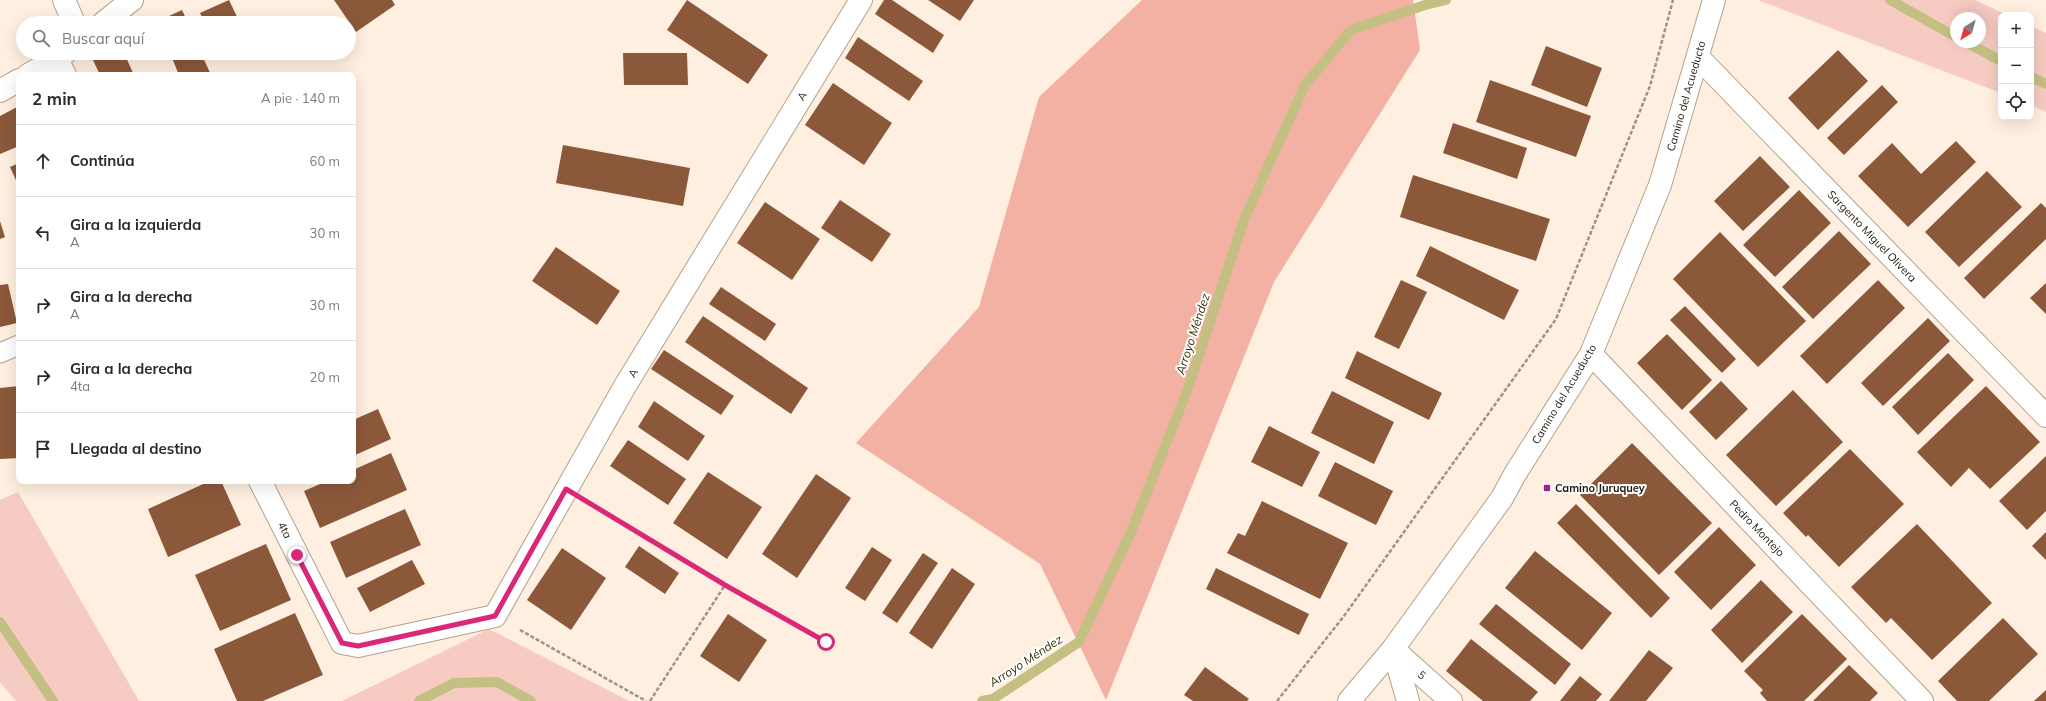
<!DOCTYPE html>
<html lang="es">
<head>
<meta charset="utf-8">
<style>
  body { margin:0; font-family:Mulish,sans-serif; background:#f2f2f3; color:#2b2b33 }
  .controls { position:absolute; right:12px; top:12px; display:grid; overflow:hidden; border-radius:8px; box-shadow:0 4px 16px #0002 }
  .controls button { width:36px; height:36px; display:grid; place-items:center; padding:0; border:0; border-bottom:1px solid #e1e1e2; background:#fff; color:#2b2b33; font:20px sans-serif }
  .compass { position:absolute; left:1950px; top:12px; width:36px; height:36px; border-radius:50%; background:#fff; box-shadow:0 4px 16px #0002; rotate:217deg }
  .stop { position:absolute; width:12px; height:12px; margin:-9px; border:3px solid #db2777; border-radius:50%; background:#fff }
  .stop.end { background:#db2777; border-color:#fff; box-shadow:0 1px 4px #0008 }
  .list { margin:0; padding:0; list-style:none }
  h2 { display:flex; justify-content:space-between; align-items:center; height:52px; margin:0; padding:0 16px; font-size:17px }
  h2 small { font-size:13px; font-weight:400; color:#7c7c81 }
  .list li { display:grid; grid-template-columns:26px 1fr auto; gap:12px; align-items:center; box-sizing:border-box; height:72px; padding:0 16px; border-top:1px solid #e1e1e2 }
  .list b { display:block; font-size:15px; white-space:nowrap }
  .list p { margin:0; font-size:13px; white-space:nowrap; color:#7c7c81 }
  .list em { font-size:13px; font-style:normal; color:#7c7c81 }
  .icon { flex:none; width:22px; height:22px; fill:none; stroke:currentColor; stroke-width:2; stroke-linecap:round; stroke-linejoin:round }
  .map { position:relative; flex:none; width:2046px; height:701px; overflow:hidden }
  .search { position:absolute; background:#fff; box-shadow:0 4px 16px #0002; left:16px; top:16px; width:340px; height:44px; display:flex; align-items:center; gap:10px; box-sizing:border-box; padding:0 14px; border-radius:22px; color:#7c7c81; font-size:15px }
  .panel { position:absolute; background:#fff; box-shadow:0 4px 16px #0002; left:16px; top:72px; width:340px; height:412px; border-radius:8px }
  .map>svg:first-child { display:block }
  .green { fill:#f6cbc2; fill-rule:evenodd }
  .forest { fill:#f3b1a3 }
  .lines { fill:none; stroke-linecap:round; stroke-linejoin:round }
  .stream { stroke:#c4c083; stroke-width:10 }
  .building { fill:#8b583a }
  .service-casing { stroke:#b7a189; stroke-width:21 }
  .minor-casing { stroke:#b7a189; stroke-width:24 }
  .tertiary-casing { stroke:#b7a189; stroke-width:24 }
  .secondary-casing { stroke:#b7a189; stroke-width:24 }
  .path { stroke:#9f9387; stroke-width:2.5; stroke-dasharray:4 2; stroke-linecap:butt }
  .service { stroke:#fff; stroke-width:19 }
  .minor { stroke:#fff; stroke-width:22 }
  .tertiary { stroke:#fff; stroke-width:22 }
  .secondary { stroke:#fff; stroke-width:22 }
  .route { stroke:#db2777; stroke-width:5 }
  .poi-dot { fill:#9a2785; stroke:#fff; stroke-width:1.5 }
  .labels { text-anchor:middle; stroke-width:4; stroke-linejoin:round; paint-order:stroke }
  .street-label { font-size:11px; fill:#221a11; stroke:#fff }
  .poi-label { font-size:11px; font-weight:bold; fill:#221a11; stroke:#fff; text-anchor:start }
  .water-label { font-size:12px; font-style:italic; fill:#322e00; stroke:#fff }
</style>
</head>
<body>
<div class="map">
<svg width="2046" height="701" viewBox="0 0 2046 701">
  <rect width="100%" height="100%" fill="#feefe0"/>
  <!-- green -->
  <g class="green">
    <path d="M1758 0H1975L2007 15H2001V93ZM1956 18H1980V42H1956Z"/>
    <path d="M2031 26 2046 33V112L2031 105Z"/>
    <path d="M18 492 139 701H16L0 682V500Z"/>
    <path d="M489 629 629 701H342Z"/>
  </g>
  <!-- forest -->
  <path class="forest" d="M1142 0H1413L1420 50 1274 282 1106 700 1040 564 856 443 979 307 1039 97Z"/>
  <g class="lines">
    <!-- stream -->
    <g class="stream">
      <path d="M1890 0 1956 37"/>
      <path d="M1966 42 2001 61"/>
      <path d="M2031 77 2046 84"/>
      <path d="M0 622 53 701"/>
      <path d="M419 701 454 683 497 682 531 701"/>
      <path d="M982 701 993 699 1079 642 1131 532 1187 391 1245 217 1305 85 1351 30 1425 5 1446 0"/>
    </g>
  </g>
  <!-- building -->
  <g class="building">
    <path d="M229 0 240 23H205L200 13Z"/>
    <path d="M334 0H392L395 5 356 32Z"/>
    <path d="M687 0 768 55 748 84 667 30Z"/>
    <path d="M884 0H892L944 35 933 53 875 14Z"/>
    <path d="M928 0H974L960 21Z"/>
    <path d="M182 10 188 23H156V22Z"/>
    <path d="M858 37 923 81 909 101 845 58Z"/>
    <path d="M1546 46 1602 68 1587 107 1531 85Z"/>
    <path d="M1838 50 1868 81 1818 130 1788 98Z"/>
    <path d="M108 53H124L134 75H100L93 60Z"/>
    <path d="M170 53H201L211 75H179Z"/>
    <path d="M623 53H687L688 85H624Z"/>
    <path d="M1490 80 1591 116 1576 157 1476 122Z"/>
    <path d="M833 83 892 123 864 165 805 125Z"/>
    <path d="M1882 85 1898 102 1844 155 1827 138Z"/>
    <path d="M19 106V146L0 154V116Z"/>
    <path d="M1453 123 1527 148 1517 179 1443 153Z"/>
    <path d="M1956 141 1976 162 1908 227 1858 176 1892 143 1921 174Z"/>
    <path d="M563 145 690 168 683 206 556 183Z"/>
    <path d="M1760 156 1790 187 1743 231 1714 201Z"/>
    <path d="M19 163V187L10 167Z"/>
    <path d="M1987 171 2022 207 1959 267 1925 232Z"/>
    <path d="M1413 175 1550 219 1536 261 1400 217Z"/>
    <path d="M1799 190 1831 223 1775 277 1743 245Z"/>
    <path d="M840 200 891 234 872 262 821 228Z"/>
    <path d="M765 202 820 239 792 280 737 243Z"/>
    <path d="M2041 203 2046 208V239L1984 299 1964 278Z"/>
    <path d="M0 221 5 237 0 239Z"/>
    <path d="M1839 231 1871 264 1813 319 1782 287Z"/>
    <path d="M1720 232 1806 321 1758 367 1673 279Z"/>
    <path d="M1430 246 1519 290 1504 320 1416 276Z"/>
    <path d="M556 247 620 291 597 325 532 281Z"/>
    <path d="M1401 280 1427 292 1399 349 1374 337Z"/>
    <path d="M1878 280 1905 308 1827 384 1800 356Z"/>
    <path d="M2046 283V314L2030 298Z"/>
    <path d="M8 284 17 323 0 327V285Z"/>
    <path d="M721 287 776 324 765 341 709 304Z"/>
    <path d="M1685 306 1736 359 1722 373 1670 320Z"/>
    <path d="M703 316 808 388 791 414 685 342Z"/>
    <path d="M1928 318 1950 341 1883 406 1861 383Z"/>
    <path d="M1667 334 1712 380 1682 410 1637 363Z"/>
    <path d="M664 350 734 396 721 415 651 369Z"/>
    <path d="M1357 351 1442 393 1429 420 1345 378Z"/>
    <path d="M1948 353 1974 380 1918 435 1892 407Z"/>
    <path d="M1721 381 1748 409 1716 440 1689 412Z"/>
    <path d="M19 386V458L0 459V388Z"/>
    <path d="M1986 386 2040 442 1990 489 1969 468 1951 487 1917 452Z"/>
    <path d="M1793 390 1843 442 1776 506 1726 455Z"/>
    <path d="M1332 391 1394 422 1374 464 1311 433Z"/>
    <path d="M654 401 705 436 688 461 638 427Z"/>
    <path d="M378 409 391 439 353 456V420Z"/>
    <path d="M1269 426 1320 452 1302 487 1251 462Z"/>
    <path d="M628 440 686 479 668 505 610 466Z"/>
    <path d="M1632 443 1712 523 1659 575 1580 495Z"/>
    <path d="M1850 449 1904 504 1839 567 1808 535 1806 537 1783 513Z"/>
    <path d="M391 453 407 490 320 528 304 491 327 481H353V470Z"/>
    <path d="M2046 456V511L2027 530 1999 501Z"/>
    <path d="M1335 462 1393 491 1376 525 1318 496Z"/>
    <path d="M708 472 762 507 727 559 673 523Z"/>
    <path d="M816 474 851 498 797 578 762 554Z"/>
    <path d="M210 481H221L241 525 168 557 148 509Z"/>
    <path d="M1262 501 1348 543 1320 599 1227 553 1238 533 1245 536Z"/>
    <path d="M1576 504 1670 598 1651 618 1557 523Z"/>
    <path d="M405 509 421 545 346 578 330 542Z"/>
    <path d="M1917 524 1992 603 1932 660 1891 618 1886 623 1851 587Z"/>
    <path d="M1719 527 1756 565 1711 610 1674 572Z"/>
    <path d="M2046 532V560L2032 546Z"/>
    <path d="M266 544 291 600 220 631 195 575Z"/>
    <path d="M639 546 679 573 665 594 625 567Z"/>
    <path d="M872 547 892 560 865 601 845 588Z"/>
    <path d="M562 548 606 578 571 630 527 600Z"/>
    <path d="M1535 551 1612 613 1582 650 1505 588Z"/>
    <path d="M923 553 938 563 897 623 882 613Z"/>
    <path d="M412 560 425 584 370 612 357 588Z"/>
    <path d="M952 568 975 584 932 649 909 633Z"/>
    <path d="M1216 568 1309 614 1299 635 1206 589Z"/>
    <path d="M1761 580 1793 612 1742 663 1711 630Z"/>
    <path d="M1496 604 1571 664 1555 685 1479 624Z"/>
    <path d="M295 613 323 675 263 701H237L214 649Z"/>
    <path d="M728 614 767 640 739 682 700 656Z"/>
    <path d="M1802 614 1847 659 1804 701H1767L1760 693 1763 690 1744 671Z"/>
    <path d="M2003 618 2038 654 1989 701H1957L1938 681Z"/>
    <path d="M1471 639 1538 692 1530 701H1483L1446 671Z"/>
    <path d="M1649 650 1673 668 1646 701H1609Z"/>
    <path d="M1849 665 1878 693 1870 701H1813Z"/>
    <path d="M1205 667 1249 699 1247 701H1193L1184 695Z"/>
    <path d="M1580 676 1602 694 1596 701H1560Z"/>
    <path d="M2046 690V701H2034Z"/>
  </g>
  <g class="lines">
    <defs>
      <path id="service" d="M0 353 19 345"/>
      <g id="minor">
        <path d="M64 0 74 23"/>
        <path d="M1698 57 2046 416"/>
        <path d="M57 59 65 75"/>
        <path d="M260 481 342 643 358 646 495 616 625 386 861 0"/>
        <path d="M1393 649 1451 701"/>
      </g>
      <g id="tertiary">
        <path d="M103 23 132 0"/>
        <path d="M28 75 65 53"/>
        <path d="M0 91 19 80"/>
        <path d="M1591 354 1922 701"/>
        <path d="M1393 649 1408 701"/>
      </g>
      <path id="secondary" d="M1349 701 1393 649 1502 498 1515 474 1591 354 1660 185 1714 0"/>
    </defs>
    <!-- service casing -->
    <use href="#service" class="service-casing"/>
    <!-- minor casing -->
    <use href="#minor" class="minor-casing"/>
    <!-- tertiary casing -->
    <use href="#tertiary" class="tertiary-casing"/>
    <!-- secondary casing -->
    <use href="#secondary" class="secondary-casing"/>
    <!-- path -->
    <g class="path">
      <path d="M591 504 725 585 826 642"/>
      <path d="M520 630 646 701"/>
      <path d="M650 701 725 585"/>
      <path d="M1277 701 1344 616 1556 319 1650 86 1673 0"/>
    </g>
    <!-- service -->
    <use href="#service" class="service"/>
    <!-- minor -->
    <use href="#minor" class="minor"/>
    <!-- tertiary -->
    <use href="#tertiary" class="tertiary"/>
    <!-- secondary -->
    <use href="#secondary" class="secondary"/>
  </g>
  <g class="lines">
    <!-- route -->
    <path class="route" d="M297 555 342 643 358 646 495 616 566 489 725 585 826 642"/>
  </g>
  <!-- markers -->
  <rect class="poi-dot" x="1543" y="484" width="8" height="8" rx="2"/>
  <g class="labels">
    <!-- street labels -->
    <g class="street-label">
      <text transform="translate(802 96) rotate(-59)" y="4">A</text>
      <text transform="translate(1686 96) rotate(-74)" y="4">Camino del Acueducto</text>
      <text transform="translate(1872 236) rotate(46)" y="4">Sargento Miguel Olivera</text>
      <text transform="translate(633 373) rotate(-59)" y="4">A</text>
      <text transform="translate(1564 394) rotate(-59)" y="4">Camino del Acueducto</text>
      <text transform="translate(1757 528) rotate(46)" y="4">Pedro Montejo</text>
      <text transform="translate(285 530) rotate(63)" y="4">4ta</text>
      <text transform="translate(1422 675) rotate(42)" y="4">5</text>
    </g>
    <!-- poi labels -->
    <g class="poi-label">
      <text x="1555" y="492">Camino Juruquey</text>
    </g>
    <!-- water labels -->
    <g class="water-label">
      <text transform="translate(1193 334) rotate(-72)" y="4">Arroyo Méndez</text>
      <text transform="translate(1026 661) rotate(-33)" y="4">Arroyo Méndez</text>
    </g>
  </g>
</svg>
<div class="controls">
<button>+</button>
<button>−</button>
<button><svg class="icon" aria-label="locate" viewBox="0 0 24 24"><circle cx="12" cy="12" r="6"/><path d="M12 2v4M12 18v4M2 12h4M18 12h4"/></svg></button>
</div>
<svg class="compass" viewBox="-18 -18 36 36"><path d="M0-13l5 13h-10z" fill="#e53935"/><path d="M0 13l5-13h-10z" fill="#7c7c81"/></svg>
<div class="stop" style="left:826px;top:642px"></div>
<div class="stop end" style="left:297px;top:555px"></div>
<div class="search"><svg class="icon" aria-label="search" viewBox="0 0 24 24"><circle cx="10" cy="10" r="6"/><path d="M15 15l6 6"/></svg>Buscar aquí</div>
<section class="panel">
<h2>2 min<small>A pie · 140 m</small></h2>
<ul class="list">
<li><svg class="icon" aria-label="ahead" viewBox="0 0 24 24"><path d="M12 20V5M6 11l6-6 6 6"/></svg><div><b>Continúa</b></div><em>60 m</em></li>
<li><svg class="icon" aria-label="left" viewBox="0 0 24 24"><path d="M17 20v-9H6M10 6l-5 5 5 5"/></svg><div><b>Gira a la izquierda</b><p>A</p></div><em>30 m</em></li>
<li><svg class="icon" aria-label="right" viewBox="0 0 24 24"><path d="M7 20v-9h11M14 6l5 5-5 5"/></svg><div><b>Gira a la derecha</b><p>A</p></div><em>30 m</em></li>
<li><svg class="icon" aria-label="right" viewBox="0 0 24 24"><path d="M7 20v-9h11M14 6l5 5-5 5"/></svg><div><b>Gira a la derecha</b><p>4ta</p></div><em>20 m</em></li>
<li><svg class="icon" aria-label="arrive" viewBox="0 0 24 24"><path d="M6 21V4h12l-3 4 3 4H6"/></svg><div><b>Llegada al destino</b></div></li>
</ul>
</section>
</div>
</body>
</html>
